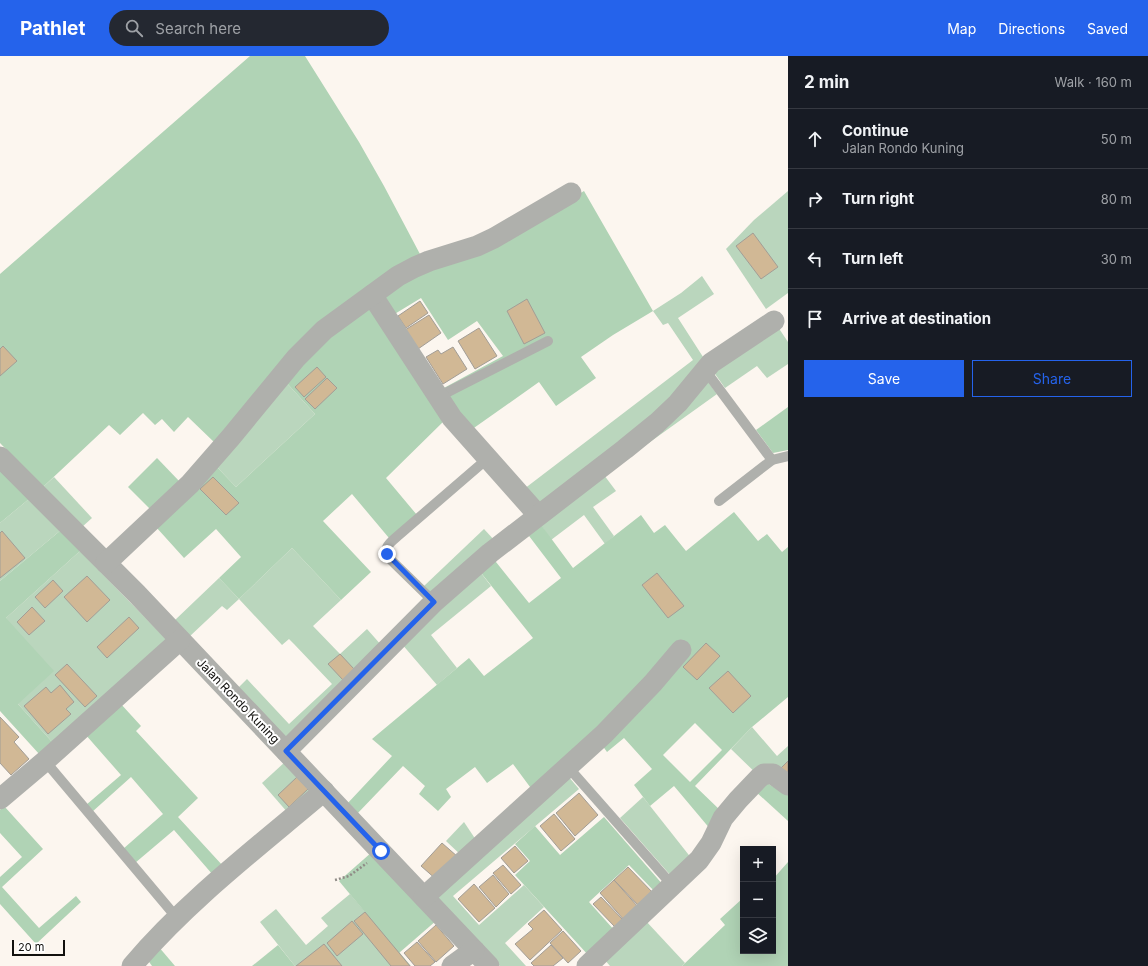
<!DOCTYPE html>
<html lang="en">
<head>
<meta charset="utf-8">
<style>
  body { margin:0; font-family:Inter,sans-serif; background:#242831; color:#f1f3f6 }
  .controls { position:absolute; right:12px; bottom:12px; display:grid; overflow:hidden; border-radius:0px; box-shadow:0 4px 16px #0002 }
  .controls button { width:36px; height:36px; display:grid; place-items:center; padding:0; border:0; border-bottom:1px solid #363941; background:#171b24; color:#f1f3f6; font:20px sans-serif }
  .scale { position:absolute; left:12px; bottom:10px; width:53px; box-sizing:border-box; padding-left:4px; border:2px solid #12110e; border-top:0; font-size:11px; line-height:14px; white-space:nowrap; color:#12110e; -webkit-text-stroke:3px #fff; paint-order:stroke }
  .stop { position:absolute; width:12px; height:12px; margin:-9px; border:3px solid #2563eb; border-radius:50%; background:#fff }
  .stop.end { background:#2563eb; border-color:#fff; box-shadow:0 1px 4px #0008 }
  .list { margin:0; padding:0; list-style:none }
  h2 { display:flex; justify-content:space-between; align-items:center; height:52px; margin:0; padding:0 16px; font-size:17px }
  h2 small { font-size:13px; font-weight:400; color:#9ea1a6 }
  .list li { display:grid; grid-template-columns:26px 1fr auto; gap:12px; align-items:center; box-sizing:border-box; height:60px; padding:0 16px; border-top:1px solid #363941 }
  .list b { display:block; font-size:15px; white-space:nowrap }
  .list p { margin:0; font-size:13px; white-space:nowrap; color:#9ea1a6 }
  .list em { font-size:13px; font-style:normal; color:#9ea1a6 }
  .actions { display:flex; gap:8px; padding:12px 16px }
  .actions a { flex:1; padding:9px 0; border:1px solid #2563eb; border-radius:0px; text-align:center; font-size:14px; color:#2563eb }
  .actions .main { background:#2563eb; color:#fff }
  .icon { flex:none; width:22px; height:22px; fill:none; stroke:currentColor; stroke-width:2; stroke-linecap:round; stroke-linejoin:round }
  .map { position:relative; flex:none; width:788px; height:910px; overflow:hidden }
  header { display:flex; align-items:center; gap:24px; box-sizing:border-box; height:56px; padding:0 20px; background:#2563eb; color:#fff }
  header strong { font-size:19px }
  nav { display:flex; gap:22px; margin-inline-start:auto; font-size:14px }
  .search { width:280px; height:36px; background:#242831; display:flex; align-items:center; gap:10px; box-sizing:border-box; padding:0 14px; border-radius:22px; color:#9ea1a6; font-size:15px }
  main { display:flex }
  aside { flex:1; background:#171b24 }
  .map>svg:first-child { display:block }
  .green { fill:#bad6bd }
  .forest { fill:#b0d3b5; fill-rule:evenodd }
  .building { fill:#d1b895; stroke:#a29d96 }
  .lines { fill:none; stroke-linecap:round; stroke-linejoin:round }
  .path { stroke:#8f8b86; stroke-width:2.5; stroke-dasharray:2 2; stroke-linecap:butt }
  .service { stroke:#afb0ac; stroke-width:10 }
  .minor { stroke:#afb0ac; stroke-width:21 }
  .route { stroke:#2563eb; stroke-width:5 }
  .labels { text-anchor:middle; stroke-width:4; stroke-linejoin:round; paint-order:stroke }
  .street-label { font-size:12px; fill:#12110e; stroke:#fff }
</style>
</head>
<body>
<header>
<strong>Pathlet</strong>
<div class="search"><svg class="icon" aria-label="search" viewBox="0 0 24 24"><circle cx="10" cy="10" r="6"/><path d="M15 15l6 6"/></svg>Search here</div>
<nav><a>Map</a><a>Directions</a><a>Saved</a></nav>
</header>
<main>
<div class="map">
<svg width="788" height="910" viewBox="0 0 788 910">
  <rect width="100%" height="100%" fill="#fcf6ef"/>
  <!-- green -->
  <g class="green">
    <path d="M788 135V237L766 253 726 193 754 164Z"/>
    <path d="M702 220 714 238 678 262 705 304 676 341 539 451 524 433 693 304 668 267 663 269 653 255 681 237Z"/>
    <path d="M778 271 788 286V308L767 322 757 310 725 332 713 315Z"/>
    <path d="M705 322 717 338 604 419 616 435 593 451 614 480 605 488 584 459 551 484 539 466Z"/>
    <path d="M285 325 315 358 236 431 216 410Z"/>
    <path d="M54 421 92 462 82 471 43 431Z"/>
    <path d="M29 443 61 474 0 525V467Z"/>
    <path d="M484 473 495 485 432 539 424 530Z"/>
    <path d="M292 492 341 544 313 570 340 598 367 573 382 590 287 684 238 632 247 623 289 668 332 628 294 588 289 583 282 589 239 543 227 554 222 550 189 581 174 565 219 522 239 543Z"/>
    <path d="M80 495 168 585 53 687 18 648 6 562Z"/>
    <path d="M478 513 491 530 431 579 457 612 437 629 401 587Z"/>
    <path d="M752 671 777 700 788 690V739L765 726 731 693Z"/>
    <path d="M285 706 313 736 288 757 262 727Z"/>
    <path d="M568 720 579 733 453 840 479 869 524 829 544 851 505 887 526 910H500L435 841Z"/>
    <path d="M643 741 692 803 672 821 620 762Z"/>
    <path d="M464 766 478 787 463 801 446 785Z"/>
    <path d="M350 838 411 910H295L260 866 276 853 306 889 328 870 321 862Z"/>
    <path d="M645 864 685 907 682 910H610L604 903Z"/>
  </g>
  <!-- forest -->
  <g class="forest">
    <path d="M250 0H305L359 86 384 130 421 200 215 387 188 361 174 376 162 363 155 369 143 357 120 379 109 369 43 431 0 387V218Z"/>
    <path d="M584 135 653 255 613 279 581 301 596 322 556 350 539 326 471 374 442 333 503 300 477 265 448 284 421 242 393 259 382 242 406 225 490 191Z"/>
    <path d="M370 251 445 364 386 422 417 459 389 482 352 438 323 465 371 516 341 544 292 492 239 543 219 522 241 501 216 473 184 502 156 471 216 410 236 431 315 358 285 325 308 299Z"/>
    <path d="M788 351V394L773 397 756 374Z"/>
    <path d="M157 402 180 426 151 454 128 431Z"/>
    <path d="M0 413 29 443 0 467Z"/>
    <path d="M734 456 758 485 767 478 782 496 788 491V641L752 671 695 730 721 755 711 774 674 730 650 750 634 729 652 713 624 682 607 696 602 689 533 735 513 708 487 727 475 711 446 733 451 741 438 755 419 738 425 730 403 710 356 759 346 749 392 700 372 683 469 602 484 620 533 582 478 513 492 501 529 547 561 522 526 476 539 466 573 512 641 459 654 477 665 469 686 495ZM695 667 722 694 690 726 663 699Z"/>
    <path d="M61 474 80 495 6 562 54 615 18 648 53 687 40 699 0 655V525Z"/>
    <path d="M120 647 141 670 136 675 198 742 178 761 223 810 213 819 174 774 135 807 123 793 163 758 131 721 92 756 86 749 121 719 85 678Z"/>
    <path d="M765 726 788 739V765L755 735Z"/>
    <path d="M4 750 43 793 2 831 39 872 76 840 81 846 36 888 0 848V821L22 801 0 777V754Z"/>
    <path d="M604 761 664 830 656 837 629 809 589 846 615 875 589 900 515 819 530 805 515 788 535 770 560 799Z"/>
    <path d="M372 796 437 864 399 897 339 825Z"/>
    <path d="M788 806V910H682L725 869 720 863 743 842V895H773V823Z"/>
    <path d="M278 889 295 910H252Z"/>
    <path d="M158 890 175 910H152L147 903Z"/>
  </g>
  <!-- building -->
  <g class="building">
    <path d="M753 177 778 211 761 223 736 190Z"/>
    <path d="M527 243 545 277 524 288 507 255Z"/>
    <path d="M420 245 428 257 406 272 398 260Z"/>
    <path d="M429 259 441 277 418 293 405 274Z"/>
    <path d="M479 272 497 300 475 313 458 285Z"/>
    <path d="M3 290 17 305 0 320V293Z"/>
    <path d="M453 291 467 313 443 328 426 301 438 294 441 298Z"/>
    <path d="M317 311 326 321 304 341 295 331Z"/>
    <path d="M327 322 337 332 315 353 305 343Z"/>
    <path d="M213 421 239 447 226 459 200 433Z"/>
    <path d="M2 475 25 502 0 522V477Z"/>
    <path d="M657 517 684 550 668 562 642 529Z"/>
    <path d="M87 520 110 544 87 566 64 541Z"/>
    <path d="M53 524 63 535 45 552 35 541Z"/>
    <path d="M32 551 45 565 29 579 17 566Z"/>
    <path d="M129 561 139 572 107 602 97 591Z"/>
    <path d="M706 587 720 600 697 624 683 611Z"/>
    <path d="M340 598 354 613 343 624 328 608Z"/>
    <path d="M67 608 97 640 85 651 55 619Z"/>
    <path d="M728 615 751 640 733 657 709 632Z"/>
    <path d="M60 629 74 646 66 653 71 658 48 678 24 650 46 631 51 637Z"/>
    <path d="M0 661 19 681 14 686 29 703 11 719 0 707Z"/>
    <path d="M788 705V718L781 712Z"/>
    <path d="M297 721 308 733 289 751 278 739Z"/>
    <path d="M579 737 598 759 575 780 556 757Z"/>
    <path d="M554 758 575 783 561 795 540 770Z"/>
    <path d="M442 787 458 801 437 824 421 810Z"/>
    <path d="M515 790 528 805 514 817 501 802Z"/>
    <path d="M503 809 521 829 511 838 493 817Z"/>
    <path d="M628 811 654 838 640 851 614 824Z"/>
    <path d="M493 819 509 838 496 851 479 831Z"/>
    <path d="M614 824 639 852 625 865 600 837Z"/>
    <path d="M474 828 495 852 479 866 458 843Z"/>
    <path d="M601 841 623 864 615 871 593 848Z"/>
    <path d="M544 854 562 874 530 904 515 888 533 873 528 868Z"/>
    <path d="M365 856 410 910H391L354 865Z"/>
    <path d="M352 865 363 878 337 900 327 887Z"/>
    <path d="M436 869 454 890 436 906 418 885Z"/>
    <path d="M563 875 581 895 568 907 550 887Z"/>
    <path d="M417 886 435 906 430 910H415L404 897Z"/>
    <path d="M324 888 342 910H296Z"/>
    <path d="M551 889 563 902 553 910H534L531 907Z"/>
  </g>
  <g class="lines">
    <!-- path -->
    <path class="path" d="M335 824 349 820 367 807"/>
    <!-- service -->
    <g class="service">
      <path d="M705 314 772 404"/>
      <path d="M438 341 548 285"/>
      <path d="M719 445 772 404 788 400"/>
      <path d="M434 546 391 504C381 491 390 487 400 478L487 403"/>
      <path d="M45 705 177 862"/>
      <path d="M568 711 672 829"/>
    </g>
    <!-- minor -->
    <g class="minor">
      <path d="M372 239 452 362 538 459"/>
      <path d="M0 401 137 538 489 910"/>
      <path d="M106 507 190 428 231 381 296 302 324 274 398 220 415 211 429 205 477 190 494 182 571 137"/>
      <path d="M286 695 434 546 490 497 625 393 657 367 678 347 711 307 774 265"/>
      <path d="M0 743 45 705 180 584"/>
      <path d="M424 841 604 678 653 627 681 594"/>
      <path d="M132 910C188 844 258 791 324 735"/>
      <path d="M452 910 474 894"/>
      <path d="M587 910 699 804 711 787 723 762 738 744 759 722 764 718H773L788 729"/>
    </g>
  </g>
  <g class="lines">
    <!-- route -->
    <path class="route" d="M381 795 286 695 434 546 387 498"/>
  </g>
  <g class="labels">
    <!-- street labels -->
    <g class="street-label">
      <text transform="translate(238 645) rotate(46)" y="4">Jalan Rondo Kuning</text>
    </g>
  </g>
</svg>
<div class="controls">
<button>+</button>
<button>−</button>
<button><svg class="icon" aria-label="layers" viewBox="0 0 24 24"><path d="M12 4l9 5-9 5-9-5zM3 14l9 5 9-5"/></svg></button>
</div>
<div class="scale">20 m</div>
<div class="stop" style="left:381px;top:795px"></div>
<div class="stop end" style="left:387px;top:498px"></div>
</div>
<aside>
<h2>2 min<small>Walk · 160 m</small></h2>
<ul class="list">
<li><svg class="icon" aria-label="ahead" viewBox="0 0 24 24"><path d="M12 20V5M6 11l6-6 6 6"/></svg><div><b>Continue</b><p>Jalan Rondo Kuning</p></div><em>50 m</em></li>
<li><svg class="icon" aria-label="right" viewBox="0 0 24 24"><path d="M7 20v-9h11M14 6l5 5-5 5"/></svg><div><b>Turn right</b></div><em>80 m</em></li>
<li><svg class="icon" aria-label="left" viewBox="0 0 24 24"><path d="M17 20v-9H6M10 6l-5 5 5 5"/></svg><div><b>Turn left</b></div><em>30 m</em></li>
<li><svg class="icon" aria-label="arrive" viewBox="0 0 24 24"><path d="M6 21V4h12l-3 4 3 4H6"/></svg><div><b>Arrive at destination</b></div></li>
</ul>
<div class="actions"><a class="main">Save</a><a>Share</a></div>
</aside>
</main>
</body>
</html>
